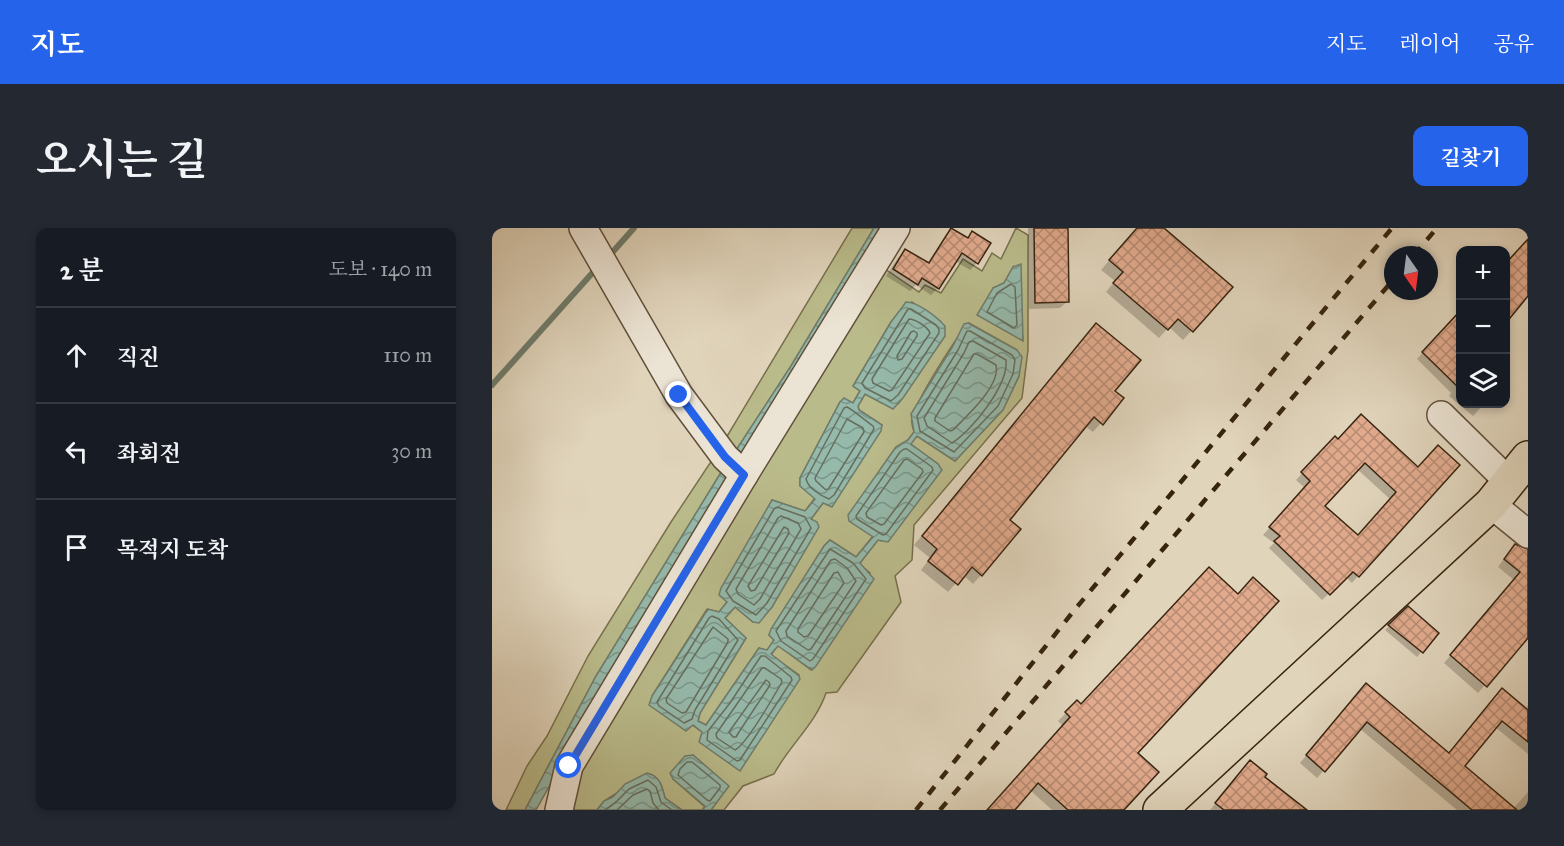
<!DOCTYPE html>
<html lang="ko">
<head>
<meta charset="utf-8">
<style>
  body { margin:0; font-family:"IM FELL Great Primer","Noto Serif KR",serif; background:#242831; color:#f1f3f6 }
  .controls { position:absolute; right:18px; top:18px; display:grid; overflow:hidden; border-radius:12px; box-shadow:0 3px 9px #0003 }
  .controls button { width:54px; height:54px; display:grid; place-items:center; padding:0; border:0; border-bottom:2px solid #363941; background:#171b24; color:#f1f3f6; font:30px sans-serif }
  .compass { position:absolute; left:892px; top:18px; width:54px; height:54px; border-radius:50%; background:#171b24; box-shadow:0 3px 9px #0003; rotate:166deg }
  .stop { position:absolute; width:18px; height:18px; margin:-14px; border:4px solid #2563eb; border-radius:50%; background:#fff }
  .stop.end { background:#2563eb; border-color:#fff; box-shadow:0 2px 6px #0008 }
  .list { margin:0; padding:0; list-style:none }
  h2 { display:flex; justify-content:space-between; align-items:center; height:78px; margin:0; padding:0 24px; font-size:26px }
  h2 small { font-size:20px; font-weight:400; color:#9ea1a6 }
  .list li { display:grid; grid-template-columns:39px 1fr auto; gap:18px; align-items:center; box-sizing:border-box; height:96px; padding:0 24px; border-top:2px solid #363941 }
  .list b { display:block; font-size:22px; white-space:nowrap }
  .list em { font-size:20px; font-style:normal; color:#9ea1a6 }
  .icon { flex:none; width:33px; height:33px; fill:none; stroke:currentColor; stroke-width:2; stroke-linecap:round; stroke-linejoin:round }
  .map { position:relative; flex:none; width:1036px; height:582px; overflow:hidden; border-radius:12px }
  header { display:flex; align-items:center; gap:36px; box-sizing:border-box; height:84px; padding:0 30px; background:#2563eb; color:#fff }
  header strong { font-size:28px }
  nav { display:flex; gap:33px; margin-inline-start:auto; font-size:21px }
  .intro { display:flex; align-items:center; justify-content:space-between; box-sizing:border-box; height:144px; padding:0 36px }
  h1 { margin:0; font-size:42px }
  .button { padding:15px 27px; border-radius:12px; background:#2563eb; color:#fff; font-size:21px; font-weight:700 }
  main { display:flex; gap:36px; padding:0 36px }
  aside { flex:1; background:#171b24; border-radius:12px; box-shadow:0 3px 9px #0003 }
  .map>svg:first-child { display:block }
  .green { fill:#babb8b; stroke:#78704d; stroke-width:1.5; fill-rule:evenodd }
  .water { fill:url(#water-waves); stroke:#6f7d6d; stroke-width:1.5 }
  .shadow { fill:#0003; fill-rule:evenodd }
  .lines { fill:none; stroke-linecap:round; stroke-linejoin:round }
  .shore { stroke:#666e5d; stroke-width:1.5 }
  .stream { stroke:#6f7d6d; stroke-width:6 }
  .building { fill:url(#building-cross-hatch); stroke:#37240f; stroke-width:1.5; fill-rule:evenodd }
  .minor-casing { stroke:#61503a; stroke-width:30 }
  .major-casing { stroke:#37240f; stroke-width:36 }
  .minor { stroke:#ebe3d3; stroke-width:27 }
  .major { stroke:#e0d4bb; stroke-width:33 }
  .rail { stroke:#37240f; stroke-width:4.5; stroke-dasharray:10 10; stroke-linecap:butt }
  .route { stroke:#2563eb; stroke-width:8 }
</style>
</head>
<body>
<header>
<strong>지도</strong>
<nav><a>지도</a><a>레이어</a><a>공유</a></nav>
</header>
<div class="intro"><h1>오시는 길</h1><a class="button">길찾기</a></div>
<main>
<aside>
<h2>2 분<small>도보 · 140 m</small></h2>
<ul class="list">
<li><svg class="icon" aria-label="ahead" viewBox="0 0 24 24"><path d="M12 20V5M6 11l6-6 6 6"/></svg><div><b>직진</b></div><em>110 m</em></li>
<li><svg class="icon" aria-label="left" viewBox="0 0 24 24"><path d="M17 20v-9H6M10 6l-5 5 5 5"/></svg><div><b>좌회전</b></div><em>30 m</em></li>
<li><svg class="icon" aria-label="arrive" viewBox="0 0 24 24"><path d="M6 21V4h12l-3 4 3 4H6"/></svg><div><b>목적지 도착</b></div></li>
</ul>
</aside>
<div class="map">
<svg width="1036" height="582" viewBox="0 0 1036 582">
  <defs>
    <pattern id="water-waves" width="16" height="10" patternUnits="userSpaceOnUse" patternTransform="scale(1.5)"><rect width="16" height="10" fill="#95b9ab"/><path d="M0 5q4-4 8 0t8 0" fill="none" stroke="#7a968a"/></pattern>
    <pattern id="building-cross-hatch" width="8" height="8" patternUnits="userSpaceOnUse" patternTransform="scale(1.5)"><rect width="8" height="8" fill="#e1aa8d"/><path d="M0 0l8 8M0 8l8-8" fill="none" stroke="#b78a72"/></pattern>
  </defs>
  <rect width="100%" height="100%" fill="#e0d4bb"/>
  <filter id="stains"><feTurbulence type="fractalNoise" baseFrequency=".00333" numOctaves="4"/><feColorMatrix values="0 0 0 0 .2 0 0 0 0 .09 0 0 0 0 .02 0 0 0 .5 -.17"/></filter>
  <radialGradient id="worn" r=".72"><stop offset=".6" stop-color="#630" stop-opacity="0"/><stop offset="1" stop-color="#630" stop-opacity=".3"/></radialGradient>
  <!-- green -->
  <g class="green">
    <path d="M360 0H382L299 138 241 227 231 215Z"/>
    <path d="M524 0 536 7V122L530 170 422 297 420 332 403 348 409 374 345 464 334 465C324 495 297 518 282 546L251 558 232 582H219L236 558 201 527 181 551 213 579 210 582H190L173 570C170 558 168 548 155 546L112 573 105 582H78L86 544 390 39 427 64 433 57 449 65 471 31 490 43 500 25 509 31ZM521 39 531 112 501 60 512 55ZM420 74 448 93 453 108 406 176 390 175 373 166 366 178 367 182 390 197 319 291 298 345 280 379 261 394 243 379 233 390 254 410 208 485 206 493 214 497 267 420 275 423 282 412 277 407 332 318 338 312 364 329 381 308 388 242 404 219 416 212 422 204C421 200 419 195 420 191 423 174 464 109 477 95L525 122 527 148 511 181 463 233 425 208 418 216 446 236 390 313 386 312 367 336 378 345 319 442 286 417 279 427 307 447 247 542 226 526 210 504 160 468 215 381 227 384 235 374 280 272 313 283 323 270 308 258V250L348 174 361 175 368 163 361 158 399 94Z"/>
    <path d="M222 229 233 238 104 448 33 582H14L35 538 55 508 96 428 179 294Z"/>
  </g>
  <!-- water -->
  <g class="water">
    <path d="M382 0H391L249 233 241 227 299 138Z"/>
    <path d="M529 36 531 113 485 87 501 60 512 55 521 39Z"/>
    <path d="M414 74C426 74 445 89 453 98V108L411 170 401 181 373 166 366 178 367 182 390 197 389 203 340 279 331 275 319 291 325 294 327 299 280 379 267 395 261 394 243 379 233 390 254 410 208 485 206 493 214 497 267 420 275 422 282 412 277 407 279 401 332 318 338 312 364 329 381 309 357 293 356 287 404 219 416 212 422 204 419 186 461 118 472 96 476 95 525 122 530 129 527 148 511 182 463 233 425 208 419 216 446 236 450 242 396 314 386 312 368 335 382 351 324 438 320 442 286 418 279 426 307 448 308 451 248 543 207 514 210 504 201 497 194 503 157 477 160 468 216 381 227 384 235 374 227 367 229 360 280 272 313 283 323 271 308 258V250L348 174 352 170 361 175 368 163 361 158 399 94Z"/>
    <path d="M233 238 241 246 109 465 44 582H33L104 448Z"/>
    <path d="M201 527 237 558 219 582H210L213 578 181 551 178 545 193 528Z"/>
    <path d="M155 545C168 548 170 558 173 570L190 582H105L112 573 121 569 133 556Z"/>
  </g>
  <!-- shadow -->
  <g class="shadow">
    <path d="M536 0H574L575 74 568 80 537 81Z"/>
    <path d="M645 0H670L739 59 691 112 677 99 667 110 614 64 623 53 609 42Z"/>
    <path d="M460 1 485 35 478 42 463 33 446 60 439 67 424 57 418 63 394 48 406 30 413 23 435 36 453 8Z"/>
    <path d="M1036 12V66L1014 92V31L1017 33Z"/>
    <path d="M969 81V176H992L981 188 957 168 959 165 925 131Z"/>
    <path d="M604 97 621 164 630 171 601 204 593 198 516 293 489 347 481 356 471 347 456 364 429 342 438 330 422 317Z"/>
    <path d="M843 210 926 241 866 348 860 355 854 349 830 372 777 320 782 315 771 307 813 260 804 252ZM865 241 899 272 866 309 831 278Z"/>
    <path d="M1033 323H1036V408L986 465 952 435 1022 352 1006 339 1016 325Z"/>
    <path d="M916 380 945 405 925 429 893 402Z"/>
    <path d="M867 464 956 526 1003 469 1033 481 1036 477V526L1003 499 970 538 1021 581 1036 564V582H965L868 501 825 550 808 535Z"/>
    <path d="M585 474 644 525 621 582H560L538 562 521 582H497L571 498 566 493Z"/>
    <path d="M752 541 771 549 810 582H718Z"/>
  </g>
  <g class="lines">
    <!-- shore -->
    <g class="shore">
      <path d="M519 56 523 59 525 97 522 100 495 84 505 65Z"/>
      <path d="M416 81H419L444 97 447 101V105L406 167 399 173 373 160 370 155Z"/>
      <path d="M417 91C423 91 436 99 438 105L400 162 397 163 381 155 380 151Z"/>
      <path d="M422 103 425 105V108L410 131 406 132 405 128 419 104Z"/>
      <path d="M475 103H478L520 127 523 132 521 146 506 178 462 224 428 203 425 188 466 122Z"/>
      <path d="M481 113 514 132C517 156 480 203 460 215L435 198 432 190 472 125 477 114Z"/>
      <path d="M482 126H485L504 137C509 157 475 188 461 202L458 203 443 193V190Z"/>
      <path d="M355 179C360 181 375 194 381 198L382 201 342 267 337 271C329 268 316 260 314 251L352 180Z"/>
      <path d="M355 191 371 200 372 204 337 260 334 262 324 253 323 250Z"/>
      <path d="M412 221H415L440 239 441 242 394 306 391 307 365 291 364 288 408 224Z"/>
      <path d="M415 231 430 241 431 244 392 296 389 297 375 289 374 285 412 232Z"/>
      <path d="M285 279 313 289 319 300 275 375 264 387 241 373 234 363 282 281Z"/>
      <path d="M289 288 306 295 309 301 268 371 262 377 246 366 244 361 286 290Z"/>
      <path d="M292 299 296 301 297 305 263 362 259 363 256 358Z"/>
      <path d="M338 321 361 335 374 351 321 431 318 433 289 413 284 403Z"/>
      <path d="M339 332 343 331 355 340 364 353 319 421 316 422 295 408 294 403Z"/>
      <path d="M346 344 352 355 316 408 312 409 306 404V401L342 345Z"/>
      <path d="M220 388 227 391 246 412 203 482 200 491 192 495 167 478 165 474 217 390Z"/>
      <path d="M221 399 236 411V414L194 484 190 485 175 475 174 471Z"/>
      <path d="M269 428H273L299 449 300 452 248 532 245 533 215 512 216 503 238 475Z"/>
      <path d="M270 440H273L289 451 290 454C282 468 254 517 243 522L225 510 224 506Z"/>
      <path d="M274 452 277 454 278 457 247 504 244 509H241L237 504Z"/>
      <path d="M195 534H200L228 557V560L218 573 215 572 186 547 188 541Z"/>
      <path d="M113 582 125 573 137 561 156 552 164 559 169 574 180 582"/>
      <path d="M125 582 141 567 155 561 158 563 161 575 167 582"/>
    </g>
    <!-- stream -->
    <g class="stream">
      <path d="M118 27 142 0"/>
      <path d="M0 157 103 42"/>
    </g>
  </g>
  <!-- building -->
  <g class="building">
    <path d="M459 0 476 10 480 3 499 15 486 36 470 25 447 61 430 50 426 57 401 41 413 21 437 35Z"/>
    <path d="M542 0H576L577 74 543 75Z"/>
    <path d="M645 0H672L741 59 701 104 686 91 676 102 621 55 631 44 617 32Z"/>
    <path d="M1036 11V68L1014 95V35Z"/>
    <path d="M969 82V162L930 124Z"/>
    <path d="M604 95 649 132 623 163 632 170 611 197 602 189 518 292 529 301 490 348 480 339 466 357 436 333 445 321 430 308Z"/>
    <path d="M869 186 926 239 946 217 968 237 867 349 861 344 838 367 782 313 788 308 777 299 818 253 809 244 843 208 846 211ZM873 235 904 264 866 307 833 278Z"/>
    <path d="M1023 316 1036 321V410L995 459 958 427 1028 344 1012 331Z"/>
    <path d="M717 339 746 366 761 349 787 373 646 525 667 544 632 582H576L546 555 523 582H495L578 489 573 484 585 472 589 476Z"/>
    <path d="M916 378 947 405 931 425 896 397Z"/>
    <path d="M874 455 957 525 1010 460 1036 482V514L1010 493 973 538 1025 582H980L875 494 833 544 814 527Z"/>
    <path d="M758 532 775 546 773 549 815 582H732L723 575Z"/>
  </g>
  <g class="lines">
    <defs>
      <g id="minor">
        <path d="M91 0 187 167 233 229 252 247"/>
        <path d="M949 187 1017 254"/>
        <path d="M999 276 1036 306"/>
        <path d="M67 582 77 538 252 247 404 0"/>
      </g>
      <path id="major" d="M668 582 999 276 1036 230"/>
    </defs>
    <!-- minor casing -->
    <use href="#minor" class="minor-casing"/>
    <!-- major casing -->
    <use href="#major" class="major-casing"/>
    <!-- minor -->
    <use href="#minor" class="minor"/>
    <!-- major -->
    <use href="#major" class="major"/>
    <!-- rail -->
    <g class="rail">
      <path d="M922 27 945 0"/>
      <path d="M424 582 580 385 900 0"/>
      <path d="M448 582 901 52"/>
    </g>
  </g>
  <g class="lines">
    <!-- route -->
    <path class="route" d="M77 538 252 247 233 229 187 167"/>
  </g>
  <rect width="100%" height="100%" filter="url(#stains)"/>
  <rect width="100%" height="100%" fill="url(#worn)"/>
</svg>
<div class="controls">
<button>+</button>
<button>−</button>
<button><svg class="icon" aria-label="layers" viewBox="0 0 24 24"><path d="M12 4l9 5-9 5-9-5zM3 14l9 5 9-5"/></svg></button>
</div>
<svg class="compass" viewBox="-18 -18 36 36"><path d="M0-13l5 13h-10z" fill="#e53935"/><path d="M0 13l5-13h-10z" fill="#9ea1a6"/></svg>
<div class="stop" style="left:77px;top:538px"></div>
<div class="stop end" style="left:187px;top:167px"></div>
</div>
</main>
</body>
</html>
